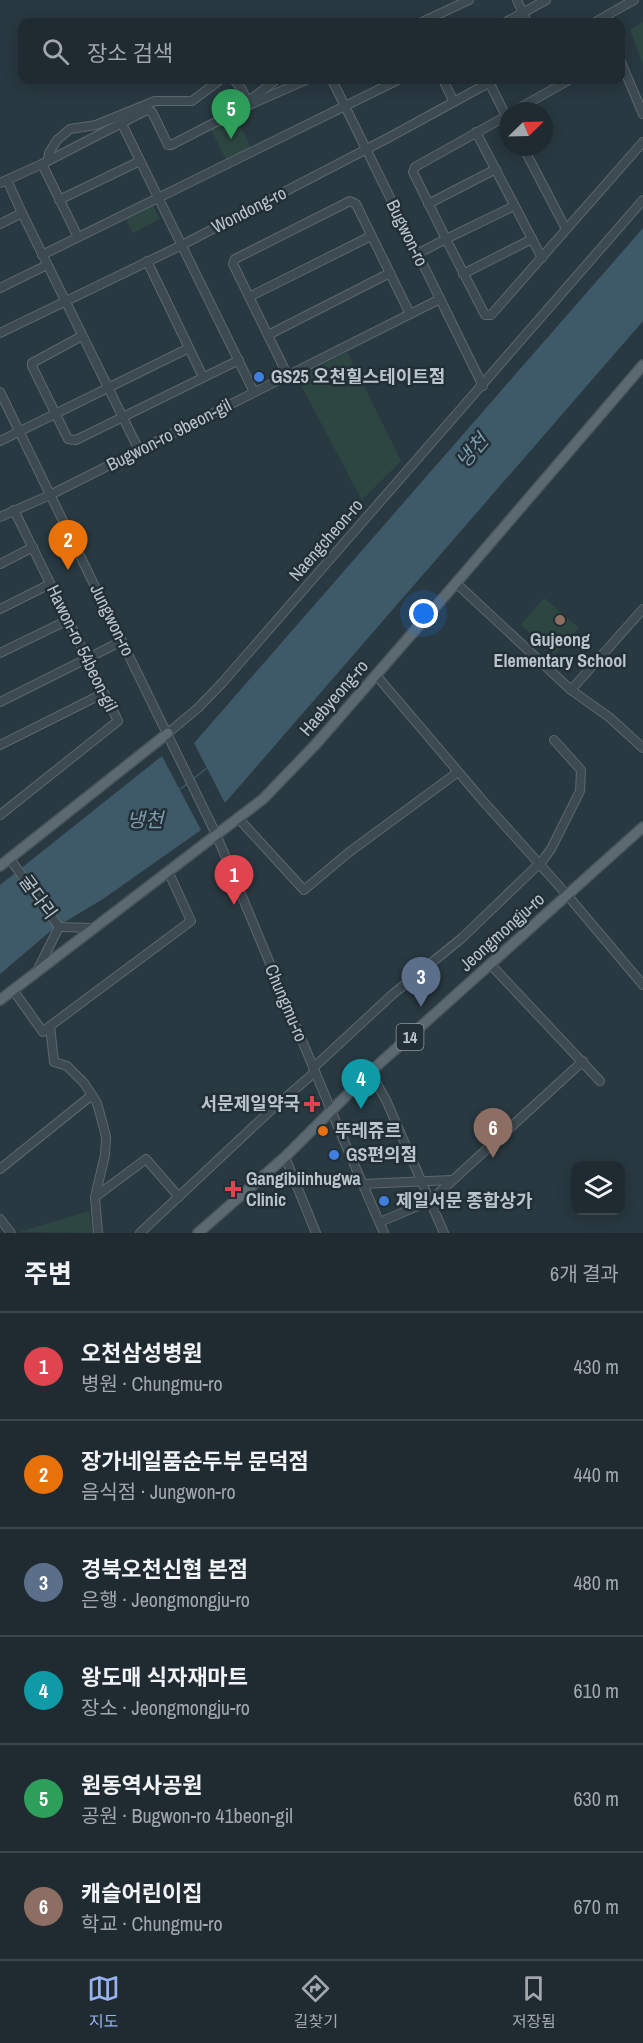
<!DOCTYPE html>
<html lang="ko">
<head>
<meta charset="utf-8">
<style>
  body { margin:0; font-family:"Archivo Narrow","Noto Sans KR",sans-serif; background:#273339; color:#f1f3f6 }
  .controls { position:absolute; right:18px; bottom:18px; display:grid; overflow:hidden; border-radius:12px; box-shadow:0 3px 15px #0003 }
  .controls button { width:54px; height:54px; display:grid; place-items:center; padding:0; border:0; border-bottom:2px solid #3c474d; background:#1f2b31; color:#f1f3f6; font:30px sans-serif }
  .compass { position:absolute; left:499px; top:102px; width:54px; height:54px; border-radius:50%; background:#1f2b31; box-shadow:0 3px 15px #0003; rotate:67deg }
  .you { position:absolute; left:424px; top:614px; width:21px; height:21px; margin:-15px; border:4px solid #fff; border-radius:50%; background:#1a73e8; box-shadow:0 0 0 9px #1a73e833 }
  .badge { display:grid; place-items:center; width:39px; height:39px; border-radius:50%; background:#95b2f1; color:#fff; font-size:20px; font-weight:700 }
  .pin { position:absolute; translate:-50% -50px; filter:drop-shadow(0 2px 3px #0008) }
  .pin::after { content:''; position:absolute; top:32px; width:21px; height:18px; background:inherit; clip-path:polygon(0 0,100% 0,50% 100%) }
  .list { margin:0; padding:0; list-style:none }
  h2 { display:flex; justify-content:space-between; align-items:center; height:78px; margin:0; padding:0 24px; font-size:26px }
  h2 small { font-size:20px; font-weight:400; color:#a1a7ab }
  .list li { display:grid; grid-template-columns:39px 1fr auto; gap:18px; align-items:center; box-sizing:border-box; height:108px; padding:0 24px; border-top:2px solid #3c474d }
  .list b { display:block; font-size:22px; white-space:nowrap }
  .list p { margin:0; font-size:20px; white-space:nowrap; color:#a1a7ab }
  .list em { font-size:20px; font-style:normal; color:#a1a7ab }
  .icon { flex:none; width:33px; height:33px; fill:none; stroke:currentColor; stroke-width:2; stroke-linecap:round; stroke-linejoin:round }
  .map { position:relative; flex:none; width:643px; height:1233px; overflow:hidden }
  .search { position:absolute; background:#1f2b31; box-shadow:0 3px 15px #0003; left:18px; right:18px; top:18px; height:66px; display:flex; align-items:center; gap:15px; box-sizing:border-box; padding:0 21px; border-radius:12px; color:#a1a7ab; font-size:22px }
  .sheet { height:726px; background:#1f2b31 }
  nav { display:flex; justify-content:space-around; align-items:center; box-sizing:border-box; height:84px; border-top:2px solid #3c474d; background:#1f2b31; font-size:16px; color:#a1a7ab }
  nav a { display:grid; justify-items:center; gap:3px }
  nav .on { color:#95b2f1 }
  .map>svg:first-child { display:block }
  .green { fill:#2e4641 }
  .water { fill:#3e5967 }
  .lines { fill:none; stroke-linecap:round; stroke-linejoin:round }
  .stream { stroke:#3e5967; stroke-width:1.5 }
  .minor-casing { stroke:#5b686e; stroke-width:10 }
  .major-casing { stroke:#4a565d; stroke-width:12 }
  .minor { stroke:#3d4a51; stroke-width:8 }
  .major { stroke:#5b6a71; stroke-width:9 }
  .shop-dot { fill:#3f7fe0; stroke:#222f36; stroke-width:2 }
  .education-dot { fill:#8d6e63; stroke:#222f36; stroke-width:2 }
  .health-dot { fill:#e0444e; stroke:#222f36; stroke-width:2 }
  .food-dot { fill:#e8710a; stroke:#222f36; stroke-width:2 }
  .labels { text-anchor:middle; stroke-width:5; stroke-linejoin:round; paint-order:stroke }
  .shield { fill:#222f36; stroke:#8c989e; stroke-width:1.5 }
  .shield-label { font-size:16px; font-weight:bold; fill:#bac5cb }
  .street-label { font-size:18px; fill:#bac5cb; stroke:#222f36 }
  .poi-label { font-size:18px; font-weight:bold; fill:#bac5cb; stroke:#222f36; text-anchor:start }
  .water-label { font-size:20px; font-style:italic; fill:#7d9cab; stroke:#222f36 }
</style>
</head>
<body>
<div class="map">
<svg width="643" height="1233" viewBox="0 0 643 1233">
  <rect width="100%" height="100%" fill="#293941"/>
  <!-- green -->
  <g class="green">
    <path d="M643 22V65L630 30Z"/>
    <path d="M236 117 251 148 226 160 211 129Z"/>
    <path d="M153 205 160 219 133 233 126 219Z"/>
    <path d="M347 352 401 461 362 500 297 378Z"/>
    <path d="M544 598 579 628 555 655 521 625Z"/>
    <path d="M89 1211 93 1233 19 1232Z"/>
  </g>
  <!-- water -->
  <g class="water">
    <path d="M643 228V321L225 803 194 743Z"/>
    <path d="M162 756 201 830 103 899 53 929 0 974V885Z"/>
  </g>
  <g class="lines">
    <!-- stream -->
    <g class="stream">
      <path d="M193 779 208 767"/>
      <path d="M179 790 187 784"/>
    </g>
    <defs>
      <g id="minor">
        <path d="M517 0 527 22"/>
        <path d="M422 22 469 0"/>
        <path d="M506 22 546 0"/>
        <path d="M595 22 634 0"/>
        <path d="M620 60 643 114"/>
        <path d="M234 80 241 88 249 105"/>
        <path d="M332 80 483 386"/>
        <path d="M443 80 454 102"/>
        <path d="M489 82 507 118"/>
        <path d="M247 102 276 80"/>
        <path d="M514 111 569 80"/>
        <path d="M508 115 415 167 413 172 446 239 514 206"/>
        <path d="M122 124 254 392"/>
        <path d="M476 132 542 258"/>
        <path d="M523 147 566 229"/>
        <path d="M48 160 49 153 57 140 70 129 96 125 155 101H192L220 80"/>
        <path d="M42 164 78 237"/>
        <path d="M7 180 22 213"/>
        <path d="M0 183 42 164 147 110 152 112 168 145H171L249 105 306 80"/>
        <path d="M59 200 140 161"/>
        <path d="M428 204 496 169"/>
        <path d="M0 224 22 213 139 450"/>
        <path d="M417 254 446 239 485 315H491L643 142"/>
        <path d="M42 255 398 80"/>
        <path d="M147 261 203 377"/>
        <path d="M463 274 532 239"/>
        <path d="M0 288 47 265"/>
        <path d="M249 297 371 236"/>
        <path d="M0 333 182 245 388 138 494 80"/>
        <path d="M268 335 390 273"/>
        <path d="M82 336 32 363V366L68 439 76 440 239 360"/>
        <path d="M288 376 233 264 235 259 350 201 356 204 410 314"/>
        <path d="M0 392 216 834 341 1134 384 1233"/>
        <path d="M0 441 189 348"/>
        <path d="M0 517 50 495 440 299"/>
        <path d="M0 564 33 547"/>
        <path d="M456 583 571 690 609 717 643 748"/>
        <path d="M0 609 50 584"/>
        <path d="M0 653 68 620"/>
        <path d="M376 675 483 801 568 896 643 985"/>
        <path d="M571 690 643 609"/>
        <path d="M0 702 122 641"/>
        <path d="M168 733 198 708 223 682 643 200"/>
        <path d="M0 745 104 693"/>
        <path d="M0 815 118 721 14 510"/>
        <path d="M239 819 304 890 348 853 458 772"/>
        <path d="M10 859 59 927"/>
        <path d="M59 927 94 928"/>
        <path d="M491 965 600 1081"/>
        <path d="M37 971 59 927"/>
        <path d="M13 990 43 1032 50 1026"/>
        <path d="M313 1068 393 994 462 938 543 860 551 849 580 791 581 770 554 740"/>
        <path d="M370 1072 386 1100 444 1233"/>
        <path d="M285 1157 316 1233"/>
        <path d="M0 1169 92 1095"/>
        <path d="M363 1184 452 1180"/>
        <path d="M95 1197 146 1159 179 1197"/>
        <path d="M0 1219 11 1233"/>
        <path d="M380 1222 430 1201 583 1061"/>
        <path d="M98 1233 95 1197 105 1155 106 1137 102 1121 97 1103 84 1083 67 1066 54 1062 50 1026 191 921 168 871"/>
        <path d="M140 1233 270 1111 315 1072"/>
      </g>
      <g id="major">
        <path d="M0 866 168 733"/>
        <path d="M0 1000 263 799 316 744 456 583 643 365"/>
        <path d="M198 1233 285 1157 370 1072 643 827"/>
      </g>
    </defs>
    <!-- minor casing -->
    <use href="#minor" class="minor-casing"/>
    <!-- major casing -->
    <use href="#major" class="major-casing"/>
    <!-- minor -->
    <use href="#minor" class="minor"/>
    <!-- major -->
    <use href="#major" class="major"/>
  </g>
  <!-- markers -->
  <g class="shop-dot">
    <circle cx="259" cy="377" r="6"/>
    <circle cx="334" cy="1155" r="6"/>
    <circle cx="384" cy="1201" r="6"/>
  </g>
  <circle class="education-dot" cx="560" cy="620" r="6"/>
  <g class="health-dot">
    <path d="M309 1095h6v6h6v6h-6v6h-6v-6h-6v-6h6z"/>
    <path d="M230 1180h6v6h6v6h-6v6h-6v-6h-6v-6h6z"/>
  </g>
  <circle class="food-dot" cx="323" cy="1131" r="6"/>
  <g class="labels">
    <!-- shield labels -->
    <rect class="shield" x="396.5" y="1024" width="27" height="26" rx="4.5"/>
    <g class="shield-label">
      <text x="410" y="1043">14</text>
    </g>
    <!-- street labels -->
    <g class="street-label">
      <text transform="translate(249 210) rotate(-27)" y="6">Wondong-ro</text>
      <text transform="translate(407 233) rotate(64)" y="6">Bugwon-ro</text>
      <text transform="translate(169 435) rotate(-27)" y="6">Bugwon-ro 9beon-gil</text>
      <text transform="translate(326 540) rotate(-49)" y="6">Naengcheon-ro</text>
      <text transform="translate(112 620) rotate(64)" y="6">Jungwon-ro</text>
      <text transform="translate(82 648) rotate(64)" y="6">Hawon-ro 54beon-gil</text>
      <text transform="translate(334 698) rotate(-49)" y="6">Haebyeong-ro</text>
      <text transform="translate(38 897) rotate(54)" y="6">굴다리</text>
      <text transform="translate(502 932) rotate(-42)" y="6">Jeongmongju-ro</text>
      <text transform="translate(286 1003) rotate(67)" y="6">Chungmu-ro</text>
    </g>
    <!-- poi labels -->
    <g class="poi-label">
      <text x="271" y="383">GS25 오천힐스테이트점</text>
      <text x="560" y="646" text-anchor="middle">Gujeong<tspan x="560" dy="21">Elementary School</tspan></text>
      <text x="300" y="1110" text-anchor="end">서문제일약국</text>
      <text x="335" y="1137">뚜레쥬르</text>
      <text x="346" y="1161">GS편의점</text>
      <text x="246" y="1185">Gangibiinhugwa<tspan x="246" dy="21">Clinic</tspan></text>
      <text x="396" y="1207">제일서문 종합상가</text>
    </g>
    <!-- water labels -->
    <g class="water-label">
      <text transform="translate(472 451) rotate(-49)" y="7">냉천</text>
      <text x="145" y="827">냉천</text>
    </g>
  </g>
</svg>
<div class="controls">
<button><svg class="icon" aria-label="layers" viewBox="0 0 24 24"><path d="M12 4l9 5-9 5-9-5zM3 14l9 5 9-5"/></svg></button>
</div>
<svg class="compass" viewBox="-18 -18 36 36"><path d="M0-13l5 13h-10z" fill="#e53935"/><path d="M0 13l5-13h-10z" fill="#a1a7ab"/></svg>
<div class="you"></div>
<div class="pin badge" style="left:234px;top:905px;background:#e0444e">1</div>
<div class="pin badge" style="left:68px;top:570px;background:#e8710a">2</div>
<div class="pin badge" style="left:421px;top:1007px;background:#5c6f8a">3</div>
<div class="pin badge" style="left:361px;top:1109px;background:#0f9aa8">4</div>
<div class="pin badge" style="left:231px;top:139px;background:#2e9e5b">5</div>
<div class="pin badge" style="left:493px;top:1158px;background:#8d6e63">6</div>
<div class="search"><svg class="icon" aria-label="search" viewBox="0 0 24 24"><circle cx="10" cy="10" r="6"/><path d="M15 15l6 6"/></svg>장소 검색</div>
</div>
<section class="sheet">
<h2>주변<small>6개 결과</small></h2>
<ul class="list">
<li><span class="badge" style="background:#e0444e">1</span><div><b>오천삼성병원</b><p>병원 · Chungmu-ro</p></div><em>430 m</em></li>
<li><span class="badge" style="background:#e8710a">2</span><div><b>장가네일품순두부 문덕점</b><p>음식점 · Jungwon-ro</p></div><em>440 m</em></li>
<li><span class="badge" style="background:#5c6f8a">3</span><div><b>경북오천신협 본점</b><p>은행 · Jeongmongju-ro</p></div><em>480 m</em></li>
<li><span class="badge" style="background:#0f9aa8">4</span><div><b>왕도매 식자재마트</b><p>장소 · Jeongmongju-ro</p></div><em>610 m</em></li>
<li><span class="badge" style="background:#2e9e5b">5</span><div><b>원동역사공원</b><p>공원 · Bugwon-ro 41beon-gil</p></div><em>630 m</em></li>
<li><span class="badge" style="background:#8d6e63">6</span><div><b>캐슬어린이집</b><p>학교 · Chungmu-ro</p></div><em>670 m</em></li>
</ul>
</section>
<nav>
<a class="on"><svg class="icon" aria-label="map" viewBox="0 0 24 24"><path d="M3 6l6-2 6 2 6-2v14l-6 2-6-2-6 2zM9 4v14M15 6v14"/></svg>지도</a>
<a><svg class="icon" aria-label="directions" viewBox="0 0 24 24"><path d="M12 3l9 9-9 9-9-9zM9 14v-3h6M13 9l2 2-2 2"/></svg>길찾기</a>
<a><svg class="icon" aria-label="saved" viewBox="0 0 24 24"><path d="M7 4h10v16l-5-4-5 4z"/></svg>저장됨</a>
</nav>
</body>
</html>
